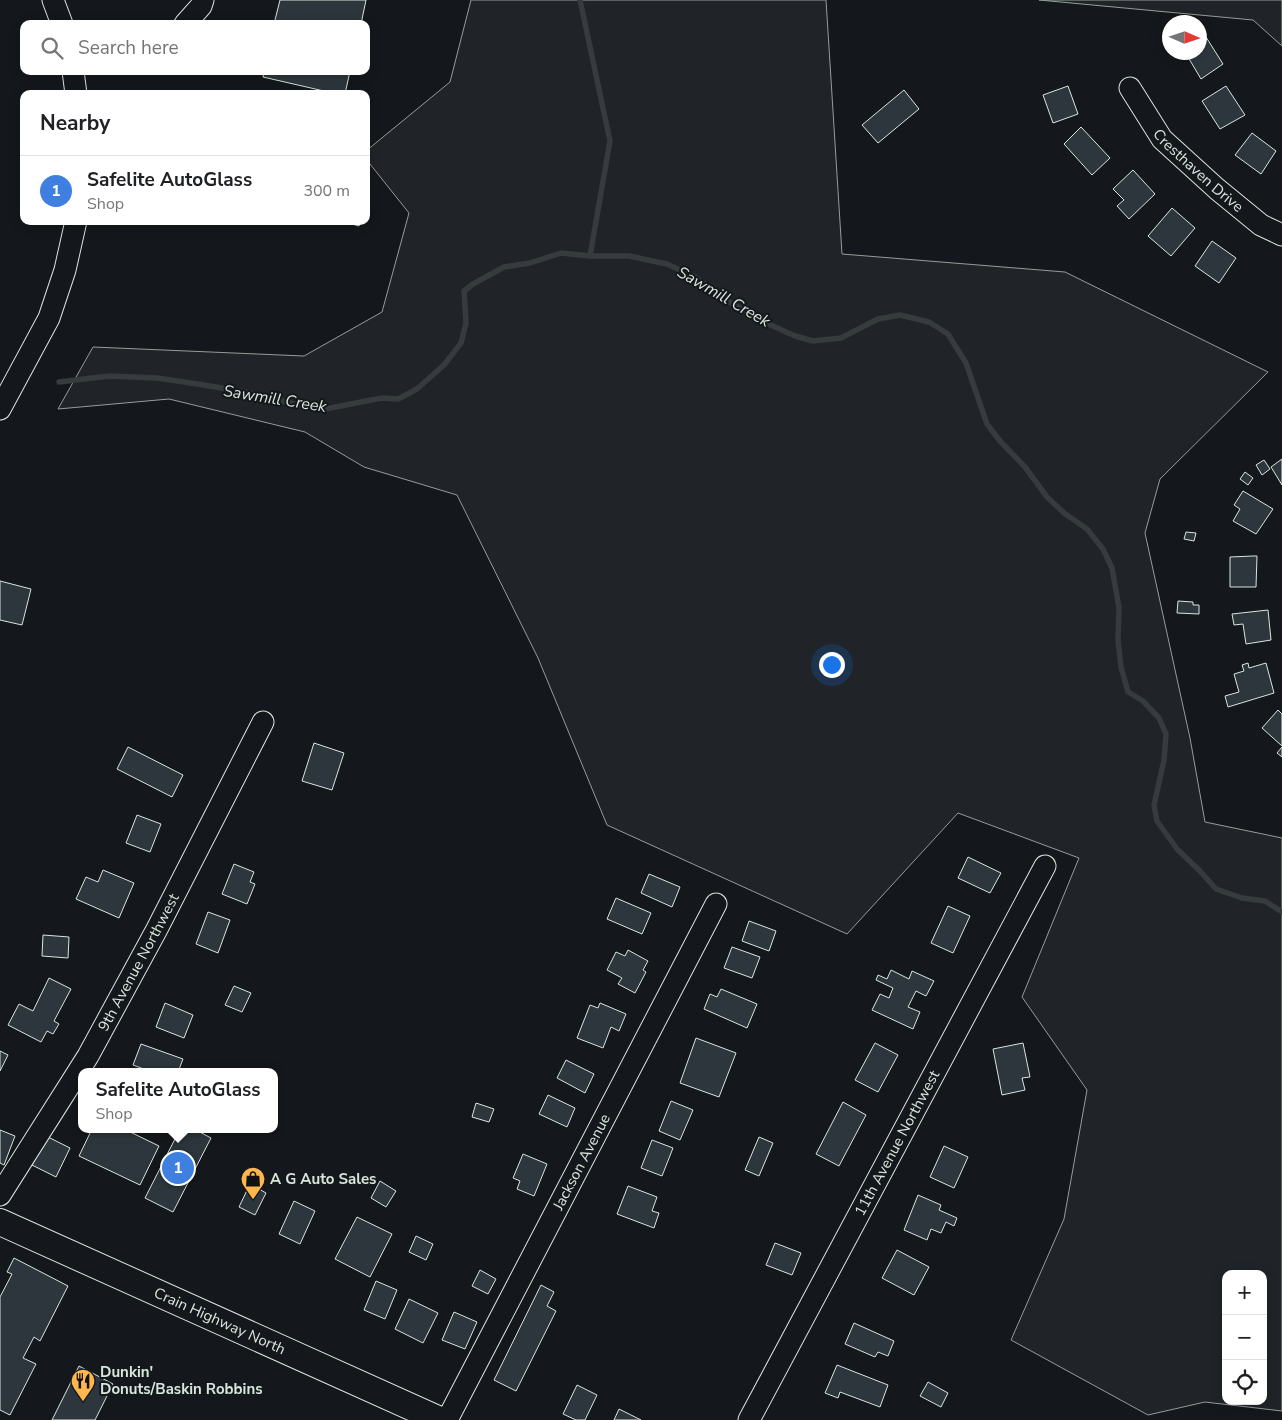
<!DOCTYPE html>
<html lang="en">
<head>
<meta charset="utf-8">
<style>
  body { margin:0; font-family:"Nunito Sans",sans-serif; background:#f6f6f6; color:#202124 }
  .controls { position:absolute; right:15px; bottom:15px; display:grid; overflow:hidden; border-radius:10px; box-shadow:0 2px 12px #0003 }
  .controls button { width:45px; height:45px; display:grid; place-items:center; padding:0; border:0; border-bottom:1px solid #e0e0e0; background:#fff; color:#202124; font:25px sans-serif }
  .compass { position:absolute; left:1162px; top:15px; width:45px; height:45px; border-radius:50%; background:#fff; box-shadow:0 2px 12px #0003; rotate:93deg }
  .you { position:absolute; left:831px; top:664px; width:18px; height:18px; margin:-12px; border:4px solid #fff; border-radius:50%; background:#1a73e8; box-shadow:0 0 0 8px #1a73e833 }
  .badge { display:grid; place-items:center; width:32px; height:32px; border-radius:50%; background:#ea580c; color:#fff; font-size:16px; font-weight:700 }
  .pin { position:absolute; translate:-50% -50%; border:2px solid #fff; box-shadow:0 1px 5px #0006 }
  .popup { position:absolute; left:78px; top:1068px; width:200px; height:65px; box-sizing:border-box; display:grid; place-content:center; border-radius:10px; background:#fff; filter:drop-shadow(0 1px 4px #0005); font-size:16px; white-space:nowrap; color:#757577 }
  .popup b { font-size:19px; color:#202124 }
  .popup::after { content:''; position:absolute; left:50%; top:100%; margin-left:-10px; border:10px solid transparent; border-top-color:#fff }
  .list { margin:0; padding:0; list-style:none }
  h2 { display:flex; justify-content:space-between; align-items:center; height:65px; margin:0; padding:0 20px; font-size:21px }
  h2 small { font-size:16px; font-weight:400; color:#757577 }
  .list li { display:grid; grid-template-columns:32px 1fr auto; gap:15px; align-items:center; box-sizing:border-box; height:70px; padding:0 20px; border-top:1px solid #e0e0e0 }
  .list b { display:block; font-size:19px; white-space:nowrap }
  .list p { margin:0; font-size:16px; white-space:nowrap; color:#757577 }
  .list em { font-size:16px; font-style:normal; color:#757577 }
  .icon { flex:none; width:28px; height:28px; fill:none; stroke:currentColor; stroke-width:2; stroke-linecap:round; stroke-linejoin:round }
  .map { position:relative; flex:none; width:1282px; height:1420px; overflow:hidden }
  .search { position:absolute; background:#fff; box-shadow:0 2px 12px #0003; left:20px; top:20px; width:350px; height:55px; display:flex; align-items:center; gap:12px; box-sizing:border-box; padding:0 18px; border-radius:10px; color:#757577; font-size:19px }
  .panel { position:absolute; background:#fff; box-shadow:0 2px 12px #0003; left:20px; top:90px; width:350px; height:135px; border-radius:10px }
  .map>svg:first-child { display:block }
  .green { fill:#202428; stroke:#939e99; fill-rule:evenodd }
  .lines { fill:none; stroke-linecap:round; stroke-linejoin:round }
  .stream { stroke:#363b3e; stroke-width:5.5 }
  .building { fill:#2c363c; stroke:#d8e6dc }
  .minor-casing { stroke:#d8e6dc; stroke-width:23 }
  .major-casing { stroke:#d8e6dc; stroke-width:28 }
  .minor { stroke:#14181c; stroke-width:21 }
  .major { stroke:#14181c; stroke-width:26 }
  .labels { text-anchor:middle; stroke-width:4; stroke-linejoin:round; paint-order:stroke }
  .street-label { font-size:15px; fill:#d8e6dc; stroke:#14181c }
  .poi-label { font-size:15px; font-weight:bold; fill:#d8e6dc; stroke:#14181c; text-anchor:start }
  .water-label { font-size:16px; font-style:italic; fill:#d8e6dc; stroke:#14181c }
</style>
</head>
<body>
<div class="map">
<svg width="1282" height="1420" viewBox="0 0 1282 1420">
  <rect width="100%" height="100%" fill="#14181c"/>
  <!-- green -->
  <g class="green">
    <path d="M471 0H826L842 254 1065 272 1268 372 1160 479 1145 533 1190 738 1205 822 1282 838V1411L1205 1402 1148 1415 1011 1340 1064 1219 1087 1090 1022 997 1079 858 958 813 847 934 607 825 538 658 457 495 364 467 305 432 169 399 58 409 93 347 304 356 382 312 409 213 366 159V151L450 82ZM1226 1274H1263V1401H1226Z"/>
    <path d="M1039 0H1282V46L1253 20Z"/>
  </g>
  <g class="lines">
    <!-- stream -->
    <g class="stream">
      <path d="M580 0 610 141 590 256"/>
      <path d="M59 382 109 376 157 378 204 385 250 393 298 405 325 409 382 398 398 399 417 389 444 365 461 343 466 323 464 291 473 284 504 267 530 263 561 253 590 256H629L667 264 695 277 726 300 762 321 795 336 813 341 841 338 878 319 900 315 929 322 948 334 966 363 987 424 1000 441 1025 467 1047 497 1064 513 1087 529 1103 549 1112 568 1119 608 1118 640 1121 667 1128 692 1143 701 1159 718 1166 734 1164 760 1154 805 1157 821 1177 849 1200 871 1216 889 1242 898 1265 901 1282 912"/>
    </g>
  </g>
  <!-- building -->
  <g class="building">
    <path d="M280 0H366L361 24H274Z"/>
    <path d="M1206 37 1223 64 1201 79 1185 52H1200V42Z"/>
    <path d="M264 71H350L345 94H337L263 77Z"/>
    <path d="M1068 86 1078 114 1053 123 1043 95Z"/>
    <path d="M1226 86 1245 115 1220 129 1202 101Z"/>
    <path d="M904 90 919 109 878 143 862 125Z"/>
    <path d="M1081 127 1110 158 1092 175 1064 144Z"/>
    <path d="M1252 133 1276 151 1261 174 1235 155Z"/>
    <path d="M1133 170 1155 194 1129 219 1117 206 1124 200 1113 189Z"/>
    <path d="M1172 208 1195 228 1171 256 1148 236Z"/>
    <path d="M341 221H361L359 226Z"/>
    <path d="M1212 241 1236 258 1219 283 1195 266Z"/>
    <path d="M1282 459V485L1271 467Z"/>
    <path d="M1264 460 1270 469 1262 475 1256 465Z"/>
    <path d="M1245 472 1253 478 1248 485 1240 479Z"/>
    <path d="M1243 491 1273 509 1256 534 1233 521 1240 509 1234 505Z"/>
    <path d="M1186 532 1196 533 1194 541 1184 539Z"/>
    <path d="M1253 556H1257L1256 587H1230V557Z"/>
    <path d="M0 581 31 589 22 625 0 620Z"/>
    <path d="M1178 601 1193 602V605H1199V614L1177 613Z"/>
    <path d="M1268 610 1271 640 1246 644 1243 624 1234 625 1232 614Z"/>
    <path d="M1248 663 1249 668 1266 663 1274 693 1228 707 1225 696 1239 692 1234 674 1244 671 1242 665Z"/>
    <path d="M1278 710 1282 714V746L1262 728Z"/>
    <path d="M314 743 344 753 332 790 302 781Z"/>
    <path d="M128 747 183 775 172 797 117 769Z"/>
    <path d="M1282 747V757L1277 753Z"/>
    <path d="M137 815 161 824 150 852 126 843Z"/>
    <path d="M968 857 1001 873 990 893 958 878Z"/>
    <path d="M234 864 254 872 250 882 255 884 247 904 222 894Z"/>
    <path d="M103 870 134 883 119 918 76 899 86 877 98 882Z"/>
    <path d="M649 874 680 887 672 907 641 893Z"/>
    <path d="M616 898 651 913 642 934 607 919Z"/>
    <path d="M948 906 970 916 953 953 931 943Z"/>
    <path d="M208 912 230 920 218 953 196 944Z"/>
    <path d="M749 921 776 931 769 951 742 941Z"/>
    <path d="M43 935 69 937 68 958 42 956Z"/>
    <path d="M732 947 760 957 752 978 724 968Z"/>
    <path d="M628 950 648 961 643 970 646 972 635 993 618 984 622 978 607 970 616 952 625 956Z"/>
    <path d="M891 970 909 979 912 971 934 981 926 996 916 991 908 1007 920 1012 913 1029 872 1010 880 994 889 998 893 988 876 980 878 975 887 979Z"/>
    <path d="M49 978 71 989 54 1021 59 1024 53 1034 47 1031 41 1042 8 1025 19 1004 33 1011Z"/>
    <path d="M234 986 251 993 242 1012 225 1005Z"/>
    <path d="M721 989 757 1004 747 1028 704 1009 710 994 717 997Z"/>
    <path d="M165 1003 193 1015 184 1038 156 1027Z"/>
    <path d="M600 1003 626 1014 619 1031 611 1027 603 1048 577 1038 590 1005 598 1008Z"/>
    <path d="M696 1038 736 1053 719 1097 680 1083Z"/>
    <path d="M875 1043 898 1055 878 1092 855 1080Z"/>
    <path d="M1023 1043 1030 1077 1022 1078 1025 1090 1002 1095 993 1049Z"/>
    <path d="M141 1044 183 1059 178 1072H152L133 1065Z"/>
    <path d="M0 1051 8 1055 0 1071Z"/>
    <path d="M566 1060 594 1074 585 1093 557 1078Z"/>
    <path d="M548 1095 575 1108 567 1127 539 1114Z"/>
    <path d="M671 1101 693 1110 680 1140 659 1131Z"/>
    <path d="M843 1102 866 1115 839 1166 816 1154Z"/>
    <path d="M476 1103 494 1109 489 1122 472 1117Z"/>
    <path d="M92 1129H124L159 1146 140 1185 79 1156Z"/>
    <path d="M180 1129H194L211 1138 173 1212 145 1198Z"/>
    <path d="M0 1130 15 1136 4 1165 0 1163Z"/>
    <path d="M46 1136 70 1148 56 1177 32 1165Z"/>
    <path d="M759 1137 773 1143 759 1176 745 1170Z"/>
    <path d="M652 1140 673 1148 662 1176 641 1168Z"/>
    <path d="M944 1146 968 1157 954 1188 930 1177Z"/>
    <path d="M523 1154 547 1164 534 1196 517 1189 520 1181 513 1178Z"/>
    <path d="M380 1181 396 1191 386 1207 371 1198Z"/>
    <path d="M250 1184 266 1193 255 1215 239 1207Z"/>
    <path d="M628 1186 657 1197 652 1211 659 1213 654 1228 617 1214Z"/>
    <path d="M918 1195 941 1205 939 1210 957 1218 954 1226 946 1222 941 1233 931 1229 927 1240 904 1230Z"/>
    <path d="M294 1201 315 1211 300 1244 279 1234Z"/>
    <path d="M357 1217 392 1234 370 1277 335 1259Z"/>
    <path d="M416 1236 433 1244 426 1260 409 1252Z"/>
    <path d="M775 1243 801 1253 792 1275 766 1265Z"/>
    <path d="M897 1250 929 1267 914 1295 882 1278Z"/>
    <path d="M14 1258 68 1286 40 1341 34 1337 23 1358 36 1364 10 1415 0 1410V1297L12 1274 7 1272Z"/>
    <path d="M480 1270 496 1279 488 1294 472 1286Z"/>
    <path d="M376 1281 397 1290 385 1319 364 1310Z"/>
    <path d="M541 1285 554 1292 547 1306 556 1311 516 1391 494 1380Z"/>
    <path d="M409 1299 438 1313 423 1343 395 1329Z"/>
    <path d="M454 1312 477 1322 465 1349 442 1340Z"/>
    <path d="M854 1323 894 1341 888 1356 878 1352 875 1357 845 1344Z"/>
    <path d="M837 1365 888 1385 880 1407 840 1392 838 1398 825 1393Z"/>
    <path d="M79 1366 113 1384 95 1420H52Z"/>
    <path d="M928 1382 948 1393 941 1407 920 1396Z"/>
    <path d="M577 1385 597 1395 585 1420H576L563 1414Z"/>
    <path d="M619 1409 641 1420H614Z"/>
  </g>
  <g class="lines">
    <defs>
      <g id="minor">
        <path d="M53 0 62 24"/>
        <path d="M185 24 201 6 203 0"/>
        <path d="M73 71 76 94"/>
        <path id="s1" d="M1130 88 1162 139 1217 189 1261 225 1282 235"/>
        <path d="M0 409 49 318 65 270 76 221"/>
        <path id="s2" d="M0 1195 88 1056 157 929 263 722"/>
        <path id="s3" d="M447 1420 716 904"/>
        <path id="s4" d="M749 1420 1045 866"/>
      </g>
      <g id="major">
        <path id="s5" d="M0 1222 440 1420"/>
      </g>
    </defs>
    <!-- minor casing -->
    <use href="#minor" class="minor-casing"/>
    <!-- major casing -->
    <use href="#major" class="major-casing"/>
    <!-- minor -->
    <use href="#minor" class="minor"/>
    <!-- major -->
    <use href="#major" class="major"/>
  </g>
  <!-- icons -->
  <defs>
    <symbol id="shop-pin" viewBox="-11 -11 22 30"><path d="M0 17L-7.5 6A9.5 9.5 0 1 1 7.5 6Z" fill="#ffb74d" stroke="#14181c"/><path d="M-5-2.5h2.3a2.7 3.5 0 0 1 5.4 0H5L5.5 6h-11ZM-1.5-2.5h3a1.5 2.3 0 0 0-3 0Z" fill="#111"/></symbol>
    <symbol id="restaurant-pin" viewBox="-11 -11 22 30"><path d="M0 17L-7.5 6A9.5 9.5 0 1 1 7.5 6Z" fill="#ffb74d" stroke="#14181c"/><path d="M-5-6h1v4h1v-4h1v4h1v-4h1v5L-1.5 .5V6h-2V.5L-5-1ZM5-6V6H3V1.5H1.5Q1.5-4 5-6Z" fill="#111"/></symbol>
  </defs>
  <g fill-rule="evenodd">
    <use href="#shop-pin" x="239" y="1165" width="28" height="38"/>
    <use href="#restaurant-pin" x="69" y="1367" width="28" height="38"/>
  </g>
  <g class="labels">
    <!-- street labels -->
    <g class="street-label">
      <text dy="5" stroke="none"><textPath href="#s1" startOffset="108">Cresthaven Drive</textPath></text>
      <text dy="5" stroke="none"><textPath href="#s2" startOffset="271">9th Avenue Northwest</textPath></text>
      <text dy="5" stroke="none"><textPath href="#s4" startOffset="314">11th Avenue Northwest</textPath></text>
      <text dy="5" stroke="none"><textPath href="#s3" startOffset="291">Jackson Avenue</textPath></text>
      <text dy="5" stroke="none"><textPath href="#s5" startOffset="241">Crain Highway North</textPath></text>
    </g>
    <!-- poi labels -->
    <g class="poi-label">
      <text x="270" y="1184">A G Auto Sales</text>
      <text x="100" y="1377">Dunkin'<tspan x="100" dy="17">Donuts/Baskin Robbins</tspan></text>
    </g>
    <!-- water labels -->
    <g class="water-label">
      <text transform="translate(724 296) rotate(30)" y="6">Sawmill Creek</text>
      <text transform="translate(275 398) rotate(9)" y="6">Sawmill Creek</text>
    </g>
  </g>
</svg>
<div class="controls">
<button>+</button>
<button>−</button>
<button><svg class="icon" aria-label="locate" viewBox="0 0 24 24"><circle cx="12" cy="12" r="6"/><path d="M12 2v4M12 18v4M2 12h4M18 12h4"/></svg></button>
</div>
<svg class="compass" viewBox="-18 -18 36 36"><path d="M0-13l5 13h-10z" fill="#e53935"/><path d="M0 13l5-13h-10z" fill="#757577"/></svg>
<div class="you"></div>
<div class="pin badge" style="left:178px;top:1168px;background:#3f7fe0">1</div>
<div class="popup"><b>Safelite AutoGlass</b>Shop</div>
<div class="search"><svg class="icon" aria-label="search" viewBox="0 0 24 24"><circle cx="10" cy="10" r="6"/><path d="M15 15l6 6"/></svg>Search here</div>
<section class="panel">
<h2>Nearby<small></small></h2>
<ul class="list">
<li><span class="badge" style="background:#3f7fe0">1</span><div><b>Safelite AutoGlass</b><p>Shop</p></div><em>300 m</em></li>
</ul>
</section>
</div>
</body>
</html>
